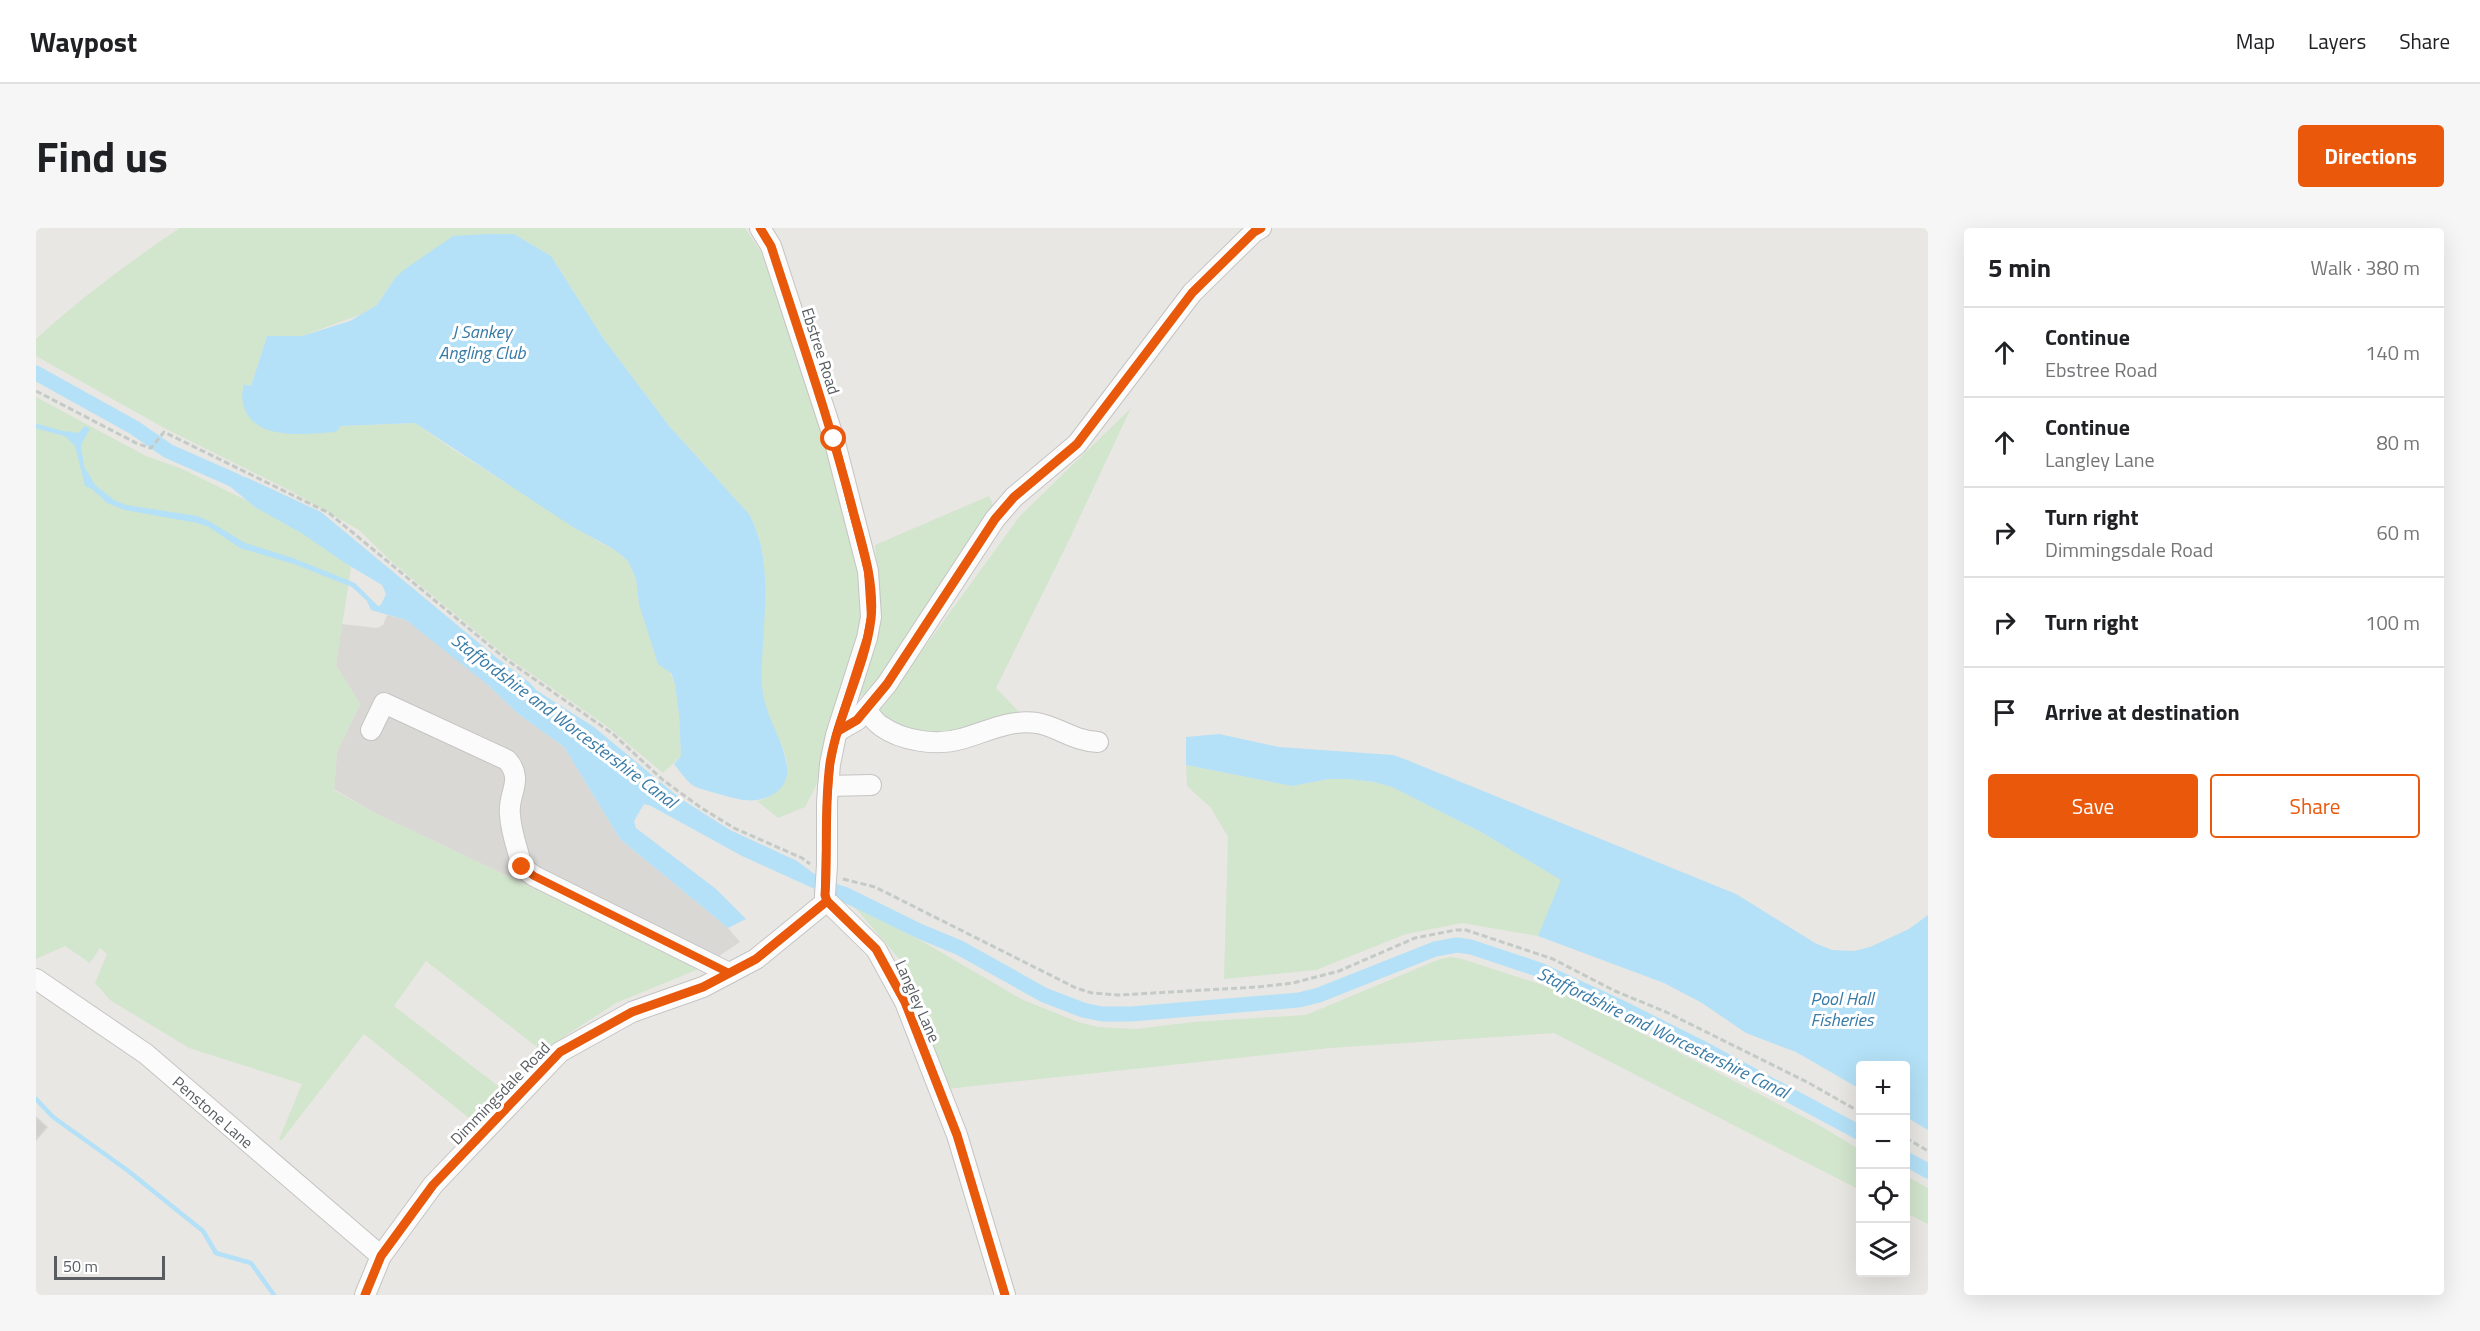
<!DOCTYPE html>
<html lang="en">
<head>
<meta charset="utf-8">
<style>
  body { margin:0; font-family:"Titillium Web",sans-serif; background:#f6f6f6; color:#202124 }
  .controls { position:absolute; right:18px; bottom:18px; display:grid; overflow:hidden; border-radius:6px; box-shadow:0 6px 24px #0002 }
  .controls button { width:54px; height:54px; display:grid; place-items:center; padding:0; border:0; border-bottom:2px solid #e0e0e0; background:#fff; color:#202124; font:30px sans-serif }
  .scale { position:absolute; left:18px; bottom:15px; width:111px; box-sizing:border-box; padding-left:6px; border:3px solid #595d61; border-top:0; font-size:16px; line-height:21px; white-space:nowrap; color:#595d61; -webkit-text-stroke:4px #fff; paint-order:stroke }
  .stop { position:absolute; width:18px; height:18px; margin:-14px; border:4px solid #ea580c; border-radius:50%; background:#fff }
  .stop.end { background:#ea580c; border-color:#fff; box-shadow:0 2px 6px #0008 }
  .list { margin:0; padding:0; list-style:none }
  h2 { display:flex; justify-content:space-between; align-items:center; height:78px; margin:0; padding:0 24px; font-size:26px }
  h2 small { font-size:20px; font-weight:400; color:#757577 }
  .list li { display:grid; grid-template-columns:39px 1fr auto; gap:18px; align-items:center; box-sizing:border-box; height:90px; padding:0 24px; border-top:2px solid #e0e0e0 }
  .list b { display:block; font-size:22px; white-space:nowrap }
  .list p { margin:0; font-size:20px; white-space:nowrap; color:#757577 }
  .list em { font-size:20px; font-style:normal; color:#757577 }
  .actions { display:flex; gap:12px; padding:18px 24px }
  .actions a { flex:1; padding:14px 0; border:2px solid #ea580c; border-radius:6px; text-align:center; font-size:21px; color:#ea580c }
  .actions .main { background:#ea580c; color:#fff }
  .icon { flex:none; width:33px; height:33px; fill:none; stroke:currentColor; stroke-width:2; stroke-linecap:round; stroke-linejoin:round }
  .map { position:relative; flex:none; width:1892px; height:1067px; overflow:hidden; border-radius:6px }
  header { display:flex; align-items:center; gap:36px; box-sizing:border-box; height:84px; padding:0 30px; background:#fff; border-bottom:2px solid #e0e0e0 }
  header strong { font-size:28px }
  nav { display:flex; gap:33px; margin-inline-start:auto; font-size:21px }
  .intro { display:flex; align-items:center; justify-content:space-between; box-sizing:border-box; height:144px; padding:0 36px }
  h1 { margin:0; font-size:42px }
  .button { padding:15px 27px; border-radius:6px; background:#ea580c; color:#fff; font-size:21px; font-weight:700 }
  main { display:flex; gap:36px; padding:0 36px }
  aside { flex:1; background:#fff; border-radius:6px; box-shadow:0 6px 24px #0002 }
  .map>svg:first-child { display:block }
  .industrial { fill:#dad8d4 }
  .green { fill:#d2e5cd }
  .water { fill:#b4e1f7 }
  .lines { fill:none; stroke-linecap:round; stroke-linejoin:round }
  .stream { stroke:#b4e1f7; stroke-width:4.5 }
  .canal { stroke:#b4e1f7; stroke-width:15 }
  .building { fill:#d1cfcd; stroke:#d8d6d2; stroke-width:1.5 }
  .minor-casing { stroke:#c4c4c3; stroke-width:22 }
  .path { stroke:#c4cac6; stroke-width:3; stroke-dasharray:6 3; stroke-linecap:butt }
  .minor { stroke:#fcfbfb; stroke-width:20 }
  .minor-bridge-casing { stroke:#c4c4c3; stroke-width:22; stroke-linecap:butt }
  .minor-bridge { stroke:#fcfbfb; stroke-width:20 }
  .cycleway-casing { stroke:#fff; stroke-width:13 }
  .cycleway { stroke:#e8590c; stroke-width:9 }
  .route { stroke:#ea580c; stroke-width:8 }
  .labels { text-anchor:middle; stroke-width:6; stroke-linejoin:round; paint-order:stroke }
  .street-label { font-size:16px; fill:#595d61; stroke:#fff }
  .water-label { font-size:18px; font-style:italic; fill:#397ba7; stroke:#fff }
</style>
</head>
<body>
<header>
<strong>Waypost</strong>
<nav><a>Map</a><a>Layers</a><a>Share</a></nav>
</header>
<div class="intro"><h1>Find us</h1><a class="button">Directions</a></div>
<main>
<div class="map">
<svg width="1892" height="1067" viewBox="0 0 1892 1067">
  <rect width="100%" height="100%" fill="#e9e7e3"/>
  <!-- industrial -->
  <path class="industrial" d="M351 387 370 392 402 415 452 457 481 485 528 519 584 611 692 700 704 714 665 740 335 583 298 561 301 524 324 476 300 437 306 396 341 400 347 397Z"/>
  <!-- green -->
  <g class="green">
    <path d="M144 0H709L725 24 785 194 821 327 826 398 804 461 780 558 769 579 742 590 721 573C738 569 748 560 751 542 754 524 731 492 727 473 725 464 726 454 726 445 724 392 740 335 713 286L634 199 567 110 515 28 478 6 417 8 359 50 341 77 326 86 266 108H231L215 158 208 156 299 204 305 198 379 195 418 222 563 314 579 322 592 333 600 351 603 376 639 456 643 487 645 528 627 545 572 499 471 429 356 334 323 302 255 263 130 201 0 128V111C45 70 93 34 144 0Z"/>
    <path d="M0 169 110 228 144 240 253 293 316 333 300 437 324 476 301 524 298 562 335 583 665 740 580 775 506 823 390 733 358 778 466 861 433 890 328 806 245 913 243 911 266 856 153 820 74 772 59 755 71 726 64 720 54 735 29 718 0 731Z"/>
    <path d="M1095 180 1034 310 960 460 987 488 932 517 869 503 841 485 983 289Z"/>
    <path d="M953 268 957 277 837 460 819 472 833 424 844 367 839 317Z"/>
    <path d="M1150 537 1256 558 1293 551H1312L1338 554 1356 559 1445 604 1526 652 1502 708 1426 695 1370 706 1280 742 1188 751 1192 609 1175 580 1151 558Z"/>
    <path d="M817 677 891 716 985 771 1042 794 1062 799 1100 801 1157 794 1270 787 1404 731 1415 729 1426 731 1522 762 1783 897 1824 922V962L1518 805 1294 820 910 861 871 740Z"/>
    <path d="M1870 948 1892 960V996L1870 985Z"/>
  </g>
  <!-- water -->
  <g class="water">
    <path d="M451 6H478L515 28 567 110 634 199 713 286C741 337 724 401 726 456 727 487 748 511 751 539 754 563 729 575 708 572 703 572 664 561 660 559 652 556 644 543 638 536L645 528 643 487 639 456 635 445 622 436 603 376 600 351 592 333 579 322 537 299 379 195 305 198 300 204C270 206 215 214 207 175 205 169 207 161 208 156L215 158 231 108H266L314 93 341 77 359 50 369 41 417 8Z"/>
    <path d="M49 198 54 201 45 217 48 238 59 257 78 272 90 277 161 288 173 293 209 315 257 330 319 355 342 378 345 377 350 366 346 357 309 335 267 306 219 279 180 247 183 242 212 250 285 284 461 430 493 454 500 462 558 499 645 571 694 602 761 633 777 645 813 661 838 688 706 628 615 578 608 576 598 593 600 600 680 661 710 691 692 700 584 611 528 519 481 485 452 457 370 392 335 382 331 373 316 359 258 336 204 320 173 299 161 295 89 282 71 275 56 261 49 258 39 218 29 208 30 203 42 205Z"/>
    <path d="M1183 506 1243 519 1357 527 1371 532 1700 666 1779 715 1796 722 1818 723 1834 719 1873 701 1892 687V902L1870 889V838H1824V861L1760 824 1710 805 1666 775 1628 755 1502 708 1525 652 1445 604 1356 559 1338 554 1312 551H1293L1256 558 1150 537V509Z"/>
  </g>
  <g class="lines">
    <!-- stream -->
    <g class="stream">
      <path d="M0 198 33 207"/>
      <path d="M0 871 17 889 91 942 167 1003 180 1025 215 1035 238 1067"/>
    </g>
    <!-- canal -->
    <g class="canal">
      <path d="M0 145 99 200 132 223 200 253"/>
      <path d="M808 666 883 703 924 720 1008 767 1047 782 1066 786H1095L1263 772 1283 767 1399 721 1421 717 1435 719 1504 742 1582 778 1666 820 1824 905"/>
      <path d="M1870 931 1892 943"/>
    </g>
  </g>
  <!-- building -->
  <path class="building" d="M0 889 11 899 0 912Z"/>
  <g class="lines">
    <defs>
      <g id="minor">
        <path d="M724 0 735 18 798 211 832 343 835 389 831 410 800 507 794 536 791 574V637"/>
        <path d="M830 481C834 487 839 494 845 498 866 513 900 518 925 511 951 504 973 491 1001 495 1023 499 1037 513 1062 514"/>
        <path d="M335 502 348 475 471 532C489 552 471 566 474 587 475 605 482 622 486 639L498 648 693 745"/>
        <path d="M802 503 821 492 851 456 959 291 978 269 1041 216 1156 65 1218 4 1225 0"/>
        <path d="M792 558 835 557"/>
        <path d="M789 667 791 673 840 721 869 774 921 907 969 1067"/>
        <path d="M0 751 110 826 345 1028"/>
        <path d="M329 1067 345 1028 397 957 524 824 596 784 667 759 720 731 791 673"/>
      </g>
    </defs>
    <!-- minor casing -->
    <use href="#minor" class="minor-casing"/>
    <!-- path -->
    <g class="path">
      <path d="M0 163 102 216 115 220 128 204 293 285 471 432 577 506 627 552 664 579 698 600 766 630 774 636"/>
      <path d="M807 651 839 659 1040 760 1056 765 1083 767 1221 759 1257 755 1303 743 1379 710 1420 702H1430L1517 731 1579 763 1630 784 1771 854 1824 884"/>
      <path d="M1870 910 1892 923"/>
    </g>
    <!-- minor -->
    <use href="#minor" class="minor"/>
    <defs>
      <path id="minor-bridge" d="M789 667 791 637"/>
    </defs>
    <!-- minor-bridge casing -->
    <use href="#minor-bridge" class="minor-bridge-casing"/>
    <!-- minor-bridge -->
    <use href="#minor-bridge" class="minor-bridge"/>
    <defs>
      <g id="cycleway">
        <path d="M724 0 735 18C763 105 793 191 816 279 825 314 839 353 835 391 829 440 802 486 794 535 788 579 792 623 789 667L791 673 840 721 869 774 921 907 969 1067"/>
        <path d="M802 503 821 492 851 456 959 291 978 269 1041 216 1156 65 1218 4 1225 0"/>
        <path d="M329 1067 345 1028 397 957 524 824 596 784 667 759 720 731 791 673"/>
      </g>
    </defs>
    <!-- cycleway casing -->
    <use href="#cycleway" class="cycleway-casing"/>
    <!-- cycleway -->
    <use href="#cycleway" class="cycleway"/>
  </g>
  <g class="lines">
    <!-- route -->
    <path class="route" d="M486 639 498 648 693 745 720 731 791 673 789 667 791 574 794 536 800 507 831 410 835 389 832 343 798 211"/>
  </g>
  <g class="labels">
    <!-- street labels -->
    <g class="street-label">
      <text transform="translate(785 123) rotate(72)" y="6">Ebstree Road</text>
      <text transform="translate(882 773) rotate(66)" y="6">Langley Lane</text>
      <text transform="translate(464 865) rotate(-46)" y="6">Dimmingsdale Road</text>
      <text transform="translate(177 884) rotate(41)" y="6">Penstone Lane</text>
    </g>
    <!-- water labels -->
    <g class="water-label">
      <text x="446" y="110">J Sankey<tspan x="446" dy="21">Angling Club</tspan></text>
      <text transform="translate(528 493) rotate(37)" y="6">Staffordshire and Worcestershire Canal</text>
      <text x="1806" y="777">Pool Hall<tspan x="1806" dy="21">Fisheries</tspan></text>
      <text transform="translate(1627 805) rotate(26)" y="6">Staffordshire and Worcestershire Canal</text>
    </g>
  </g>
</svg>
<div class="controls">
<button>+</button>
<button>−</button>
<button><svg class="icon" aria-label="locate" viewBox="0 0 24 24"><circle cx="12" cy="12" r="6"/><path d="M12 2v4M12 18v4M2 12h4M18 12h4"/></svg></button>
<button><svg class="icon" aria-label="layers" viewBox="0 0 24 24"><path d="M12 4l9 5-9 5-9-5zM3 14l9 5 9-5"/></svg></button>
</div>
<div class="scale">50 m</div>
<div class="stop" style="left:798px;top:211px"></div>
<div class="stop end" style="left:486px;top:639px"></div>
</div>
<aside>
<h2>5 min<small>Walk · 380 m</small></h2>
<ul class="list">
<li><svg class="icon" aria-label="ahead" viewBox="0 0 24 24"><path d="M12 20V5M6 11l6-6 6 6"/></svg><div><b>Continue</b><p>Ebstree Road</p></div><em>140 m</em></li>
<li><svg class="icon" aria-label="ahead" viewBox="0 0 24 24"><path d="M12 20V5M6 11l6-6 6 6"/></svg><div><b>Continue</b><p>Langley Lane</p></div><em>80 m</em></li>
<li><svg class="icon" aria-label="right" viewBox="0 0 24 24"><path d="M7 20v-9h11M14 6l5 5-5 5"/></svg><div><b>Turn right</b><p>Dimmingsdale Road</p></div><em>60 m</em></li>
<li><svg class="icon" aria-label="right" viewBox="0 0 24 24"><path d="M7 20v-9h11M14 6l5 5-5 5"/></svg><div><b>Turn right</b></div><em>100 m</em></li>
<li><svg class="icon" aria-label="arrive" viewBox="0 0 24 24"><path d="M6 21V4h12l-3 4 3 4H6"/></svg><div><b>Arrive at destination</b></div></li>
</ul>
<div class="actions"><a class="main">Save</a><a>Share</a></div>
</aside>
</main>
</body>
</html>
